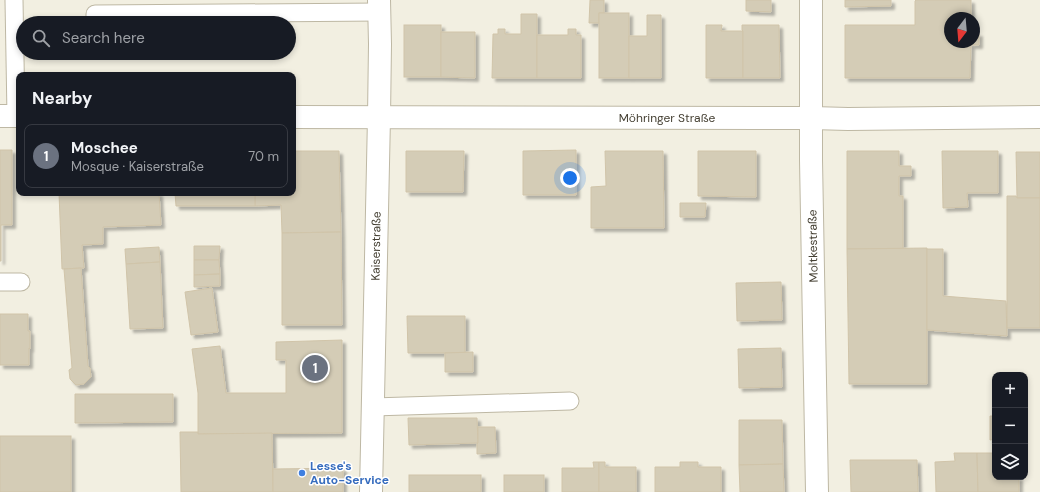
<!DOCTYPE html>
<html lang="en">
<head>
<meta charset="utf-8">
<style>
  body { margin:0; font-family:"DM Sans",sans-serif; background:#242831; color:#f1f3f6 }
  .controls { position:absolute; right:12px; bottom:12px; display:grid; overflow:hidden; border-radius:8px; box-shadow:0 2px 6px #0003 }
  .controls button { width:36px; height:36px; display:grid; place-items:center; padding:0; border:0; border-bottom:1px solid #363941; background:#171b24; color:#f1f3f6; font:20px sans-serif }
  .compass { position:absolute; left:944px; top:12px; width:36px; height:36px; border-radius:50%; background:#171b24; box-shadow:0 2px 6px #0003; rotate:196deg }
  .you { position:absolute; left:570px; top:178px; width:14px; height:14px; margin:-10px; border:3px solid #fff; border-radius:50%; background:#1a73e8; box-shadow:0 0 0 6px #1a73e833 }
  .badge { display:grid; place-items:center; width:26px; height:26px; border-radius:50%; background:#ff480c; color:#fff; font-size:13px; font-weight:700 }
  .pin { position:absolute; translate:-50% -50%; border:2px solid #fff; box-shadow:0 1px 4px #0006 }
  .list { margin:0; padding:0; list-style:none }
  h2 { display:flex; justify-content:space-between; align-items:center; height:52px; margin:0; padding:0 16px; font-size:17px }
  h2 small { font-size:13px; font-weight:400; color:#9ea1a6 }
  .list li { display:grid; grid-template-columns:26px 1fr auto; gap:12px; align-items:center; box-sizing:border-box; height:64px; margin:0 8px 8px; padding:0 8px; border:1px solid #363941; border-radius:8px }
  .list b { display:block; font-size:15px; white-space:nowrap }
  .list p { margin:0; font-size:13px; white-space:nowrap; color:#9ea1a6 }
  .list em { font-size:13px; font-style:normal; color:#9ea1a6 }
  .icon { flex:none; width:22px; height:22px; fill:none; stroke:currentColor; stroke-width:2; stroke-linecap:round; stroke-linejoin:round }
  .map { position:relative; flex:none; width:1040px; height:492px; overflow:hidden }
  .search { position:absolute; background:#171b24; box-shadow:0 2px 6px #0003; left:16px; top:16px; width:280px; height:44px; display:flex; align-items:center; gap:10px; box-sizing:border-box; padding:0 14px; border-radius:22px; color:#9ea1a6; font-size:15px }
  .panel { position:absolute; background:#171b24; box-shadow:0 2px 6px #0003; left:16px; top:72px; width:280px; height:124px; border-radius:8px }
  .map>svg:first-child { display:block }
  .building { fill:#d4ccb6; stroke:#d0c4a9; filter:url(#shadow) }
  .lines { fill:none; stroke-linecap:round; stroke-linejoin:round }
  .service-casing { stroke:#beb8a4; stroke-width:19 }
  .minor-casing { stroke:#beb8a4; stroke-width:24 }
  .tertiary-casing { stroke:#beb8a4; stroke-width:24 }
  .service { stroke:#fff; stroke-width:17 }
  .minor { stroke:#fff; stroke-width:22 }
  .tertiary { stroke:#fff; stroke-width:22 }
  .shop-dot { fill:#3f7fe0; stroke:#fff; stroke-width:1.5 }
  .labels { text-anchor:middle; stroke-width:3; stroke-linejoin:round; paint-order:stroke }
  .street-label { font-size:12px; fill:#443f32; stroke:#fff }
  .shop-label { font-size:12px; font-weight:bold; fill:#366cbe; stroke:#fff; text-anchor:start }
</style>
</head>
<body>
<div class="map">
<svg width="1040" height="492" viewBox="0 0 1040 492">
  <defs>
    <filter id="shadow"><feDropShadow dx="3.5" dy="3.5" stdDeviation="1" flood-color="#0004"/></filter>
  </defs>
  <rect width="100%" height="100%" fill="#f2efe1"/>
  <!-- building -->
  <g class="building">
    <path d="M590 0H604V13H599V23H589Z"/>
    <path d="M746 0H771V12L746 11Z"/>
    <path d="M845 0H891V6L845 7Z"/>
    <path d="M916 0H971V18H950V42H974V34L979 33V45H971L970 78H845V25H915V1Z"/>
    <rect x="599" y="13" width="30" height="65"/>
    <path d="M521 14H537V78H492L493 34H498V29H505V34H521Z"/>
    <path d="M647 15H661V78H629V36H647Z"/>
    <rect x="404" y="25" width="37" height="52"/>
    <path d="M706 25H722L721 31H743V78H706Z"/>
    <path d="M742 25H779L780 78H743V31L742 30Z"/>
    <path d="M568 29H576V35H581V78H537V35H568Z"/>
    <path d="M441 32H475V78L441 77Z"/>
    <path d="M0 150H12V225H1V261H0Z"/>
    <path d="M576 150V195H523V151Z"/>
    <path d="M293 151H339L341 232 282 233 281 205 255 206V193H293Z"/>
    <path d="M406 151H464L463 192H406Z"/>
    <path d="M605 151H663L664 228H591V187L606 186Z"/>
    <path d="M698 151H756V197L698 196Z"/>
    <path d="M847 151H899V166H911V176H899V196H903V249H847Z"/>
    <path d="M942 151H998V193H967L968 207 943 208Z"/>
    <path d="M1016 152H1040V198H1017Z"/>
    <path d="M59 193H159L161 225 103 227V244L82 245 84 268 62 269Z"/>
    <path d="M175 193H255V206H176Z"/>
    <path d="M1007 196H1016L1017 198H1040V328H1007Z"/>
    <path d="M680 203H706L705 217H680Z"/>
    <path d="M341 232 342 325H282V233Z"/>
    <path d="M194 246H220L219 260H194Z"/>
    <path d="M159 247 160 262 126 264 125 249Z"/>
    <path d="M927 248V384H849L847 249Z"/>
    <path d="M927 249H943V296L1006 301 1007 336 927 330Z"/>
    <path d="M194 260H219L220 274 194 275Z"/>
    <path d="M160 262 163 328 130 329 126 264Z"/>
    <path d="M81 268 88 366 90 368 91 377 84 384 76 385 70 379 69 370 72 368 64 269Z"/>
    <path d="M220 274V286L194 287V275Z"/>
    <path d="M781 282 782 320 737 321 736 283Z"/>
    <path d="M212 288 218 332 191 335 185 292Z"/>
    <path d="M0 314H28V331H30V349L29 348V365H0Z"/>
    <path d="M407 316H465V353H408Z"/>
    <path d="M342 340V433L198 434V393L192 349 220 346 226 393H286V360H276V342Z"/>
    <path d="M781 348 782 387 739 388 738 349Z"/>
    <path d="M473 352V372H445V353Z"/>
    <path d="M75 394H173V422L75 423Z"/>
    <path d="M990 416H993V418H995V439L990 440Z"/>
    <path d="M408 418H477L478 443 409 445Z"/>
    <path d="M739 420H782L783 464 739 465Z"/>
    <path d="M478 427H495L496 453 477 454V444L478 443Z"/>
    <path d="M180 432H198V434L272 433 273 492H181Z"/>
    <rect x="0" y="436" width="71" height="56"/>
    <path d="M954 453H977L978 492H936L935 462 955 461Z"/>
    <path d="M977 453H995V477H1019V492H978Z"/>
    <path d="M850 460H917L918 492H851Z"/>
    <path d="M593 462H599V492H562V468H594Z"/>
    <path d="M599 462H605V467H636V492H599Z"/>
    <path d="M680 462H698V467H721V492H655V467H680Z"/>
    <path d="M783 464 784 492H740L739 465Z"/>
    <path d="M343 468V492H273V469Z"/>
    <rect x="409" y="475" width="72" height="17"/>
    <rect x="504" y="475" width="40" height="17"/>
  </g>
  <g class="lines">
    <defs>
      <g id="service">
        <path d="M14 0 16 116"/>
        <path d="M95 23V14L380 12"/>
        <path d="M0 282H21"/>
        <path d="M373 407 570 401"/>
      </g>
      <g id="minor">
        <path d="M811 0V160L817 492"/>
        <path d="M371 492 379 117 380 44 379 0"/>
      </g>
      <g id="tertiary">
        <path d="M0 116H19"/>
        <path d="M293 117 812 118 848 119 1040 117"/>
      </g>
    </defs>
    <!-- service casing -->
    <use href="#service" class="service-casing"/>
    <!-- minor casing -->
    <use href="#minor" class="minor-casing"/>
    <!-- tertiary casing -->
    <use href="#tertiary" class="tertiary-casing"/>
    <!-- service -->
    <use href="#service" class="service"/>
    <!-- minor -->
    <use href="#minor" class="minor"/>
    <!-- tertiary -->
    <use href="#tertiary" class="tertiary"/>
  </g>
  <!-- markers -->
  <circle class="shop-dot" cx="302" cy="473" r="4"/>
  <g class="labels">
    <!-- street labels -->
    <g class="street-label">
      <text x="667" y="122">Möhringer Straße</text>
      <text transform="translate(376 246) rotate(-89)" y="4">Kaiserstraße</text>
      <text transform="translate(813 246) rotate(-91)" y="4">Moltkestraße</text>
    </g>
    <!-- shop labels -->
    <g class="shop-label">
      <text x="310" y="470">Lesse's<tspan x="310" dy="14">Auto-Service</tspan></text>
    </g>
  </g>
</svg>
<div class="controls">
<button>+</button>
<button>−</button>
<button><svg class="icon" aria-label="layers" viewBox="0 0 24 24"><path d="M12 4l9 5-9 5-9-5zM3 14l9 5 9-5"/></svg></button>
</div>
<svg class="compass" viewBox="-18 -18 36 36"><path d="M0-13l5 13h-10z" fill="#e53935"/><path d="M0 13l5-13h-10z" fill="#9ea1a6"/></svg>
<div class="you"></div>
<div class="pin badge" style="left:315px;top:368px;background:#6b7280">1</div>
<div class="search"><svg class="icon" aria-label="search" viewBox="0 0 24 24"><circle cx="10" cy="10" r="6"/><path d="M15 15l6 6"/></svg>Search here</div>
<section class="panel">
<h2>Nearby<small></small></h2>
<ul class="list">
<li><span class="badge" style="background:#6b7280">1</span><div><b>Moschee</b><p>Mosque · Kaiserstraße</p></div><em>70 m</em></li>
</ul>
</section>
</div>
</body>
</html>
